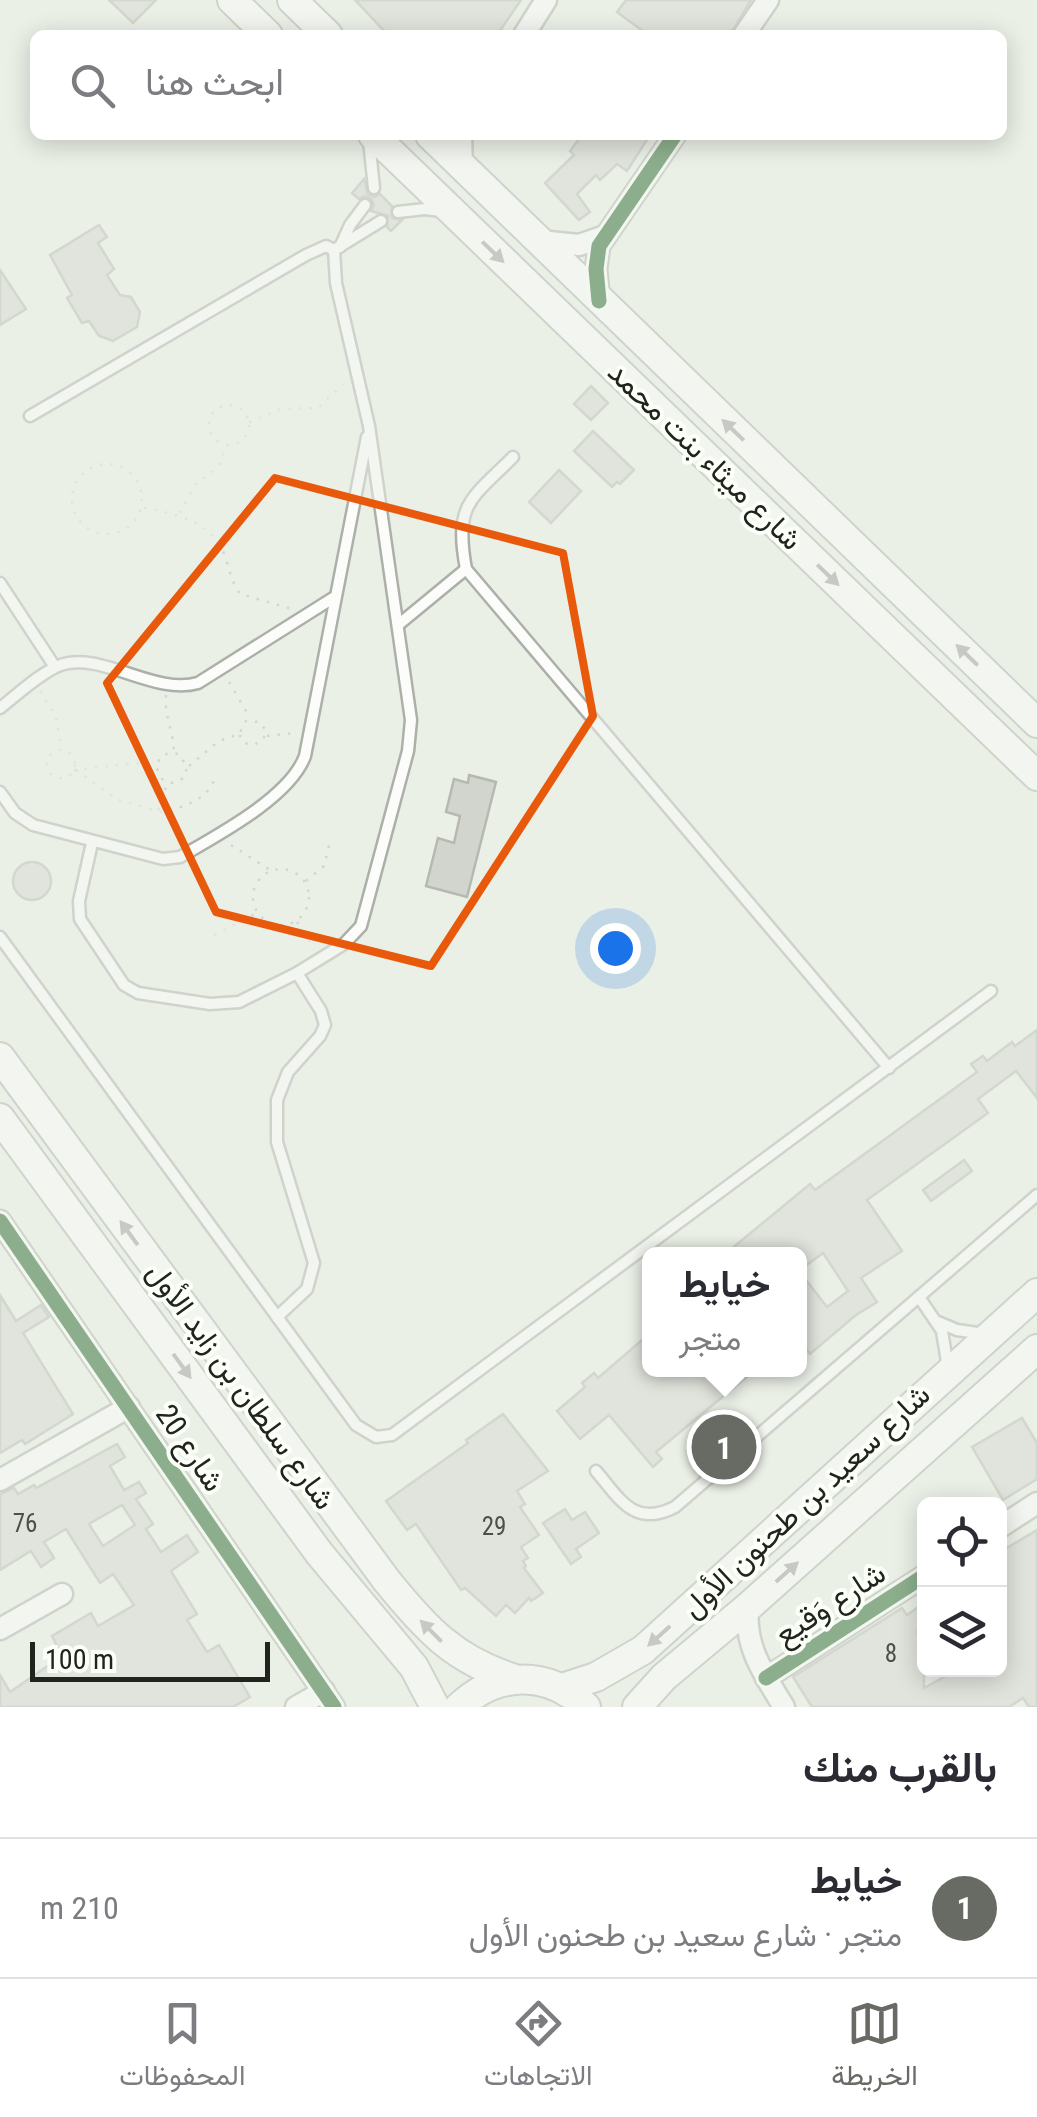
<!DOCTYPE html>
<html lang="ar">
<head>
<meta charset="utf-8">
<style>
  body { margin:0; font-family:"Roboto Condensed",Vazirmatn,sans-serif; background:#f7f7f7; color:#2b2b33; direction:rtl }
  .controls { position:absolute; right:30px; bottom:30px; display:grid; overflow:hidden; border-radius:15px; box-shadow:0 5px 25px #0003 }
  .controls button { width:90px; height:90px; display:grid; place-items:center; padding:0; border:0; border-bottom:2px solid #e1e1e2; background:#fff; color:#2b2b33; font:50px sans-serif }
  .scale { position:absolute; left:30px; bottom:25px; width:240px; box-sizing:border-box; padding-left:10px; border:5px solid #20241e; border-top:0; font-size:28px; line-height:35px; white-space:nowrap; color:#20241e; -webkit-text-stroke:8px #fbfff8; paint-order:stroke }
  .you { position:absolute; left:615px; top:948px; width:35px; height:35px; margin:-25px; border:8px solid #fff; border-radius:50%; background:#1a73e8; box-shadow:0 0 0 15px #1a73e833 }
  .badge { display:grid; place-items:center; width:65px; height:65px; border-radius:50%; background:#676b64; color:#fff; font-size:32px; font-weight:700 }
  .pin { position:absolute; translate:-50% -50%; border:5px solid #fff; box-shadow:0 2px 10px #0006 }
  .popup { position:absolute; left:642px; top:1247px; width:165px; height:130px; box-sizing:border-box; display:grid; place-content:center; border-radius:15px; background:#fff; filter:drop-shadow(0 2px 8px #0005); font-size:32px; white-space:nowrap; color:#7c7c81 }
  .popup b { font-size:38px; color:#2b2b33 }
  .popup::after { content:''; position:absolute; left:50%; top:100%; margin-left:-20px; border:20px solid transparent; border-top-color:#fff }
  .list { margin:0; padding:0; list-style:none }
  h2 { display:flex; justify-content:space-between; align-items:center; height:130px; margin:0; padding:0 40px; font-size:42px }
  h2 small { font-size:32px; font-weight:400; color:#7c7c81 }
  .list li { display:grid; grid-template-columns:65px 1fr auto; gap:30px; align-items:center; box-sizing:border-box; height:140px; padding:0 40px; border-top:2px solid #e1e1e2 }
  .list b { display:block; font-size:38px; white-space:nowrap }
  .list p { margin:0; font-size:32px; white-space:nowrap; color:#7c7c81 }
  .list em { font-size:32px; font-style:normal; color:#7c7c81 }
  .icon { flex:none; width:55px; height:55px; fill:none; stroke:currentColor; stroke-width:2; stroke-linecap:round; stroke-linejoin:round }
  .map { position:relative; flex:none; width:1037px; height:1707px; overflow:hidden; direction:ltr }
  .search { position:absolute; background:#fff; box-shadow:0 5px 25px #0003; left:30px; right:30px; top:30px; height:110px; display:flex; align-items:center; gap:25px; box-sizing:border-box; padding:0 35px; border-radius:15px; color:#7c7c81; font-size:38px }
  .sheet { height:270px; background:#fff }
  nav { display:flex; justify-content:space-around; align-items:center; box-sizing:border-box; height:140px; border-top:2px solid #e1e1e2; background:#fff; font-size:28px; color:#7c7c81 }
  nav a { display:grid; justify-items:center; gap:5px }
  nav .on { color:#676b64 }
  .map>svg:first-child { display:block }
  .building { fill:#d2d4ce; stroke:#b6b8b1; stroke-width:2.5; fill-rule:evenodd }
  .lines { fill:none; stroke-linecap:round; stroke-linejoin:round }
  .service-casing { stroke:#acb0a9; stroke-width:15 }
  .minor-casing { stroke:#acb0a9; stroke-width:25 }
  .secondary-casing { stroke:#acb0a9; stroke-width:32 }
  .path { stroke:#d3d5d3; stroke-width:2.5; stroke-dasharray:2.5 8; stroke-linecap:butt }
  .service { stroke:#fcfdfb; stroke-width:10 }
  .minor { stroke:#fcfdfb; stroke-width:20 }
  .secondary { stroke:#fcfdfb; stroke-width:28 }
  .cycleway-casing { stroke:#fbfff8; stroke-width:21 }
  .cycleway { stroke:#1b5e20; stroke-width:15 }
  .oneway { fill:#999b98 }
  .marked { fill:none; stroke:#e8590c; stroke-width:8; stroke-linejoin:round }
  .labels { text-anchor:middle; stroke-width:8; stroke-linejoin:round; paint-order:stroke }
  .number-label { font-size:25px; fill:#4c504a }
  .street-label { font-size:30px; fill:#20241e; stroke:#fbfff8 }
</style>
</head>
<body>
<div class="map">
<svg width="1037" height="1707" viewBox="0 0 1037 1707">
  <rect width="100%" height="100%" fill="#ebf0e7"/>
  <!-- building -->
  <g class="building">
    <path d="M109 0H156L133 23Z"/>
    <path d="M355 0H521L497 35H388Z"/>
    <path d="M626 0H751L730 35H648L617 12Z"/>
    <path d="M582 135H650L627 171 617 164 600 180 596 175 577 194 590 212 579 220 545 183 574 155 570 151Z"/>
    <path d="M364 179 368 194 374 197 380 194 392 206V218L402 220 391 231 387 227 388 216 371 211 374 205 371 199 365 196 359 199 352 193Z"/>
    <path d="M99 225 107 237 98 243 114 269 107 275 120 295 131 297 140 312 137 327 113 341 99 336 89 321 82 323 67 298 72 295 50 255Z"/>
    <path d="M0 270 26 309 0 325Z"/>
    <path d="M591 386 608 403 591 420 574 404Z"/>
    <path d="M593 431 634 470 620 484 617 482 612 487 574 451Z"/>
    <path d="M559 470 581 491 551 523 529 502Z"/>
    <path d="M469 775 496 782 467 897 426 886 438 838 454 843 460 816 446 812 454 779 468 783Z"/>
    <circle cx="32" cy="881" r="19"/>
    <path d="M1037 1030V1098L1016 1071 978 1099 988 1113 867 1200 902 1251 861 1278 877 1302 856 1315 810 1354 799 1340V1254H725L810 1184 815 1190 977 1072 971 1064 983 1056 987 1061 1012 1042 1015 1046ZM823 1253 848 1291 827 1307 799 1271Z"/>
    <path d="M964 1160 972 1171 931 1201 923 1190Z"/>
    <path d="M0 1295 16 1321 41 1305 49 1317 23 1333 73 1414 25 1444 22 1440 0 1453Z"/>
    <path d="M649 1334V1370H755L656 1452 662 1459 653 1467 609 1415 580 1439 557 1411 585 1387 582 1383 594 1373 598 1378Z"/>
    <path d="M503 1414 548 1471 517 1491 525 1504 520 1507 539 1535 521 1547 528 1558 523 1561 526 1566 524 1568 543 1593 531 1601 529 1598 515 1613 506 1605 496 1616 465 1588 461 1590 416 1524 407 1530 386 1501 468 1443 466 1440Z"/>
    <path d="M1022 1418 1037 1443V1479L1003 1500 972 1447Z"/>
    <path d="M117 1444 125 1457 110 1466 124 1490 139 1482 146 1493 136 1499 153 1524 146 1529 161 1552 187 1535 198 1552 171 1571 197 1614 187 1620 207 1652 219 1645 250 1697 233 1707H0V1675L10 1692 62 1656 52 1636 91 1613 98 1626 134 1605 113 1574 100 1583 66 1529 44 1542 54 1558 41 1567 31 1551 0 1570V1494L14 1488 18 1494 34 1485 36 1488ZM122 1505 135 1525 103 1546 89 1524Z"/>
    <path d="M565 1509 572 1520 585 1512 599 1533 576 1549 581 1557 571 1564 543 1523Z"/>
    <path d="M1037 1530V1707H1029L1023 1698 1009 1707H812L793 1677 902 1608 907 1615 924 1603V1628L917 1632 924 1644V1688L957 1670H1000V1552Z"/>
  </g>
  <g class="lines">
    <defs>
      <g id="service">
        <path d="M369 141 374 188"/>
        <path d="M398 212 425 209 441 211"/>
        <path d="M340 247 350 225 365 205"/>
        <path d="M30 416 306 255 326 246 334 250 381 221"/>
        <path d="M513 457C470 500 454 504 466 569L889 1068"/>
        <path d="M0 583 55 667"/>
        <path d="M398 625 466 569"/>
        <path d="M0 708C18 694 38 675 58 666 99 649 154 696 198 683L333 598"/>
        <path d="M0 792 15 813 33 825 163 859 180 857C218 835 290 797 305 756L367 437"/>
        <path d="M92 843 79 901 80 919 124 985 138 993 210 1004 239 1002 297 973 344 944 361 926 408 751 411 720 369 426 336 283 334 250"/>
        <path d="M0 937 356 1425 376 1437 392 1435 991 991"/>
        <path d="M919 1297 942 1331 948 1368"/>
        <path d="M277 1317 307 1289 314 1263 277 1142V1100L288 1072 320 1036 325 1025 321 1011 297 973"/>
        <path d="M938 1322 957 1330 984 1334"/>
        <path d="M596 1471C620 1499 634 1528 675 1507L1037 1195"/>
      </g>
      <g id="minor">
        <path d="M524 35 546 0"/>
        <path d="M744 35 768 0"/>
        <path d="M461 135 462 168"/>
        <path d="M539 241 579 245 605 236"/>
        <path d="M599 301 596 269 599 246 675 135"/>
        <path d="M0 1221 334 1707"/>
        <path d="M0 1480 129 1407"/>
        <path d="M1000 1527 1037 1503"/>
        <path d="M748 1607C744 1647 764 1674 784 1707"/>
        <path d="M0 1629 62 1594"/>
        <path d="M766 1678 924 1576"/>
        <path d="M296 1707 324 1691"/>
      </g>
      <g id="secondary">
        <path d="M232 0 268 35"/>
        <path d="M292 0 328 35"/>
        <path d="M373 135 1037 776"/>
        <path d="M430 135 1037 723"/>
        <path d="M0 1057 387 1581C426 1629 454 1660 515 1679"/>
        <path d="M0 1118 319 1553 414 1667 435 1707"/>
        <path d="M562 1688 596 1677 643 1650 1037 1293"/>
        <path d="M459 1707C497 1671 548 1670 586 1707"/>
        <path d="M637 1707 664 1677 748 1607 1037 1349"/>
      </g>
    </defs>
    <!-- service casing -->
    <use href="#service" class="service-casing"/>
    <!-- minor casing -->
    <use href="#minor" class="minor-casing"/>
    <!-- secondary casing -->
    <use href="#secondary" class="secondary-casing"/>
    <!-- path -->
    <g class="path">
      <circle cx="229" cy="425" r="20"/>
      <path d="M249 422 281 409 318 408 343 384"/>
      <circle cx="107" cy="499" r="35"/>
      <path d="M144 508C177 514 212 521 225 556 230 570 231 582 240 594L292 609"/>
      <path d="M180 513 195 485 218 467 226 448"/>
      <path d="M229 682 250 718"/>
      <path d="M40 691 56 717 61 747"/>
      <path d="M166 695C164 715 173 731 174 751"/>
      <path d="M267 736 294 733"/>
      <circle cx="61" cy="764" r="14"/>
      <path d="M189 766 219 741 239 734 246 721 260 722 266 731 263 740 254 745 244 743 239 734"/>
      <path d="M74 770 136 763 157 769 162 779 173 783 184 778 187 767 179 754 168 753 159 759 157 769"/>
      <path d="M76 770 118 800 162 812 185 806 205 795 218 775"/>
      <path d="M158 810 167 784"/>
      <path d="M231 845 270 870"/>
      <circle cx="281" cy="897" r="28"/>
      <path d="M306 881 324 866 330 841"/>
      <path d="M297 922 314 949"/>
      <path d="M214 935 257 913"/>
    </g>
    <!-- service -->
    <use href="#service" class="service"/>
    <!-- minor -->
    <use href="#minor" class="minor"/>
    <!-- secondary -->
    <use href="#secondary" class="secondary"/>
    <defs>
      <g id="cycleway">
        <path d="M599 301 596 269 599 246 675 135"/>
        <path d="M0 1221 334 1707"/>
        <path d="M766 1678 924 1576"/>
      </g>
    </defs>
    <!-- cycleway casing -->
    <use href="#cycleway" class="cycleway-casing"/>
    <!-- cycleway -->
    <use href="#cycleway" class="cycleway"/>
  </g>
  <!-- one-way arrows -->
  <defs><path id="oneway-solid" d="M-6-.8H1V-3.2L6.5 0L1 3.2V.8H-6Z" transform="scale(2.5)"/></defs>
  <g class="oneway">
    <use href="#oneway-solid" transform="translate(493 252) rotate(44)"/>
    <use href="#oneway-solid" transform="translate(733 430) rotate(-136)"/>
    <use href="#oneway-solid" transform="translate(828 575) rotate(44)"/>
    <use href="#oneway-solid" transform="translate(967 655) rotate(-136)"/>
    <use href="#oneway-solid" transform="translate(129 1233) rotate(-126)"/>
    <use href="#oneway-solid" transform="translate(182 1366) rotate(54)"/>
    <use href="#oneway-solid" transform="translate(787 1572) rotate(-42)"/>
    <use href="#oneway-solid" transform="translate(431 1631) rotate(-135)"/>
    <use href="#oneway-solid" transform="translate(659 1636) rotate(138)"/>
  </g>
  <!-- marked area -->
  <path d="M0 0H1037V1707H0ZM275 478 563 553 593 716 431 966 216 912 107 683Z" fill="#ebf0e7" fill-opacity=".55" fill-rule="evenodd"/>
  <path class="marked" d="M275 478 563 553 593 716 431 966 216 912 107 683Z"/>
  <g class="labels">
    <!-- number labels -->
    <g class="number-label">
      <text x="25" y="1532">76</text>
      <text x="494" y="1535">29</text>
      <text x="891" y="1662">8</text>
    </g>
    <!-- street labels -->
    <g class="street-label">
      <text transform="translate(705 456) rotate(44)" y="10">شارع ميثاء بنت محمد</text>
      <text transform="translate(241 1386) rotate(54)" y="10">شارع سلطان بن زايد الأول</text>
      <text transform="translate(190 1448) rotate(56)" y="10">شارع 20</text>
      <text transform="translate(806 1501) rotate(-43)" y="10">شارع سعيد بن طحنون الأول</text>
      <text transform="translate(830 1604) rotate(-33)" y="10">شارع وَقيع</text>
    </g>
  </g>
</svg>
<div class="controls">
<button><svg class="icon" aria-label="locate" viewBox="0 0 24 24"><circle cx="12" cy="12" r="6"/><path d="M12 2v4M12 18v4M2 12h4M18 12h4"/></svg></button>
<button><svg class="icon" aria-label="layers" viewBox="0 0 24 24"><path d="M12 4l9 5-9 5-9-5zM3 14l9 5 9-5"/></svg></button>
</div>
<div class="scale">100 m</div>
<div class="you"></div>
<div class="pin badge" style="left:724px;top:1447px">1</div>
<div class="popup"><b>خيايط</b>متجر</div>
<div class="search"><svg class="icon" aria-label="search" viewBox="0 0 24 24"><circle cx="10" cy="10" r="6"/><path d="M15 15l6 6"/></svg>ابحث هنا</div>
</div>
<section class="sheet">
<h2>بالقرب منك<small></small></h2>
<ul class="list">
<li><span class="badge">1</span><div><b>خيايط</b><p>متجر · شارع سعيد بن طحنون الأول</p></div><em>210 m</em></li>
</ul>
</section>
<nav>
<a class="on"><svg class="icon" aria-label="map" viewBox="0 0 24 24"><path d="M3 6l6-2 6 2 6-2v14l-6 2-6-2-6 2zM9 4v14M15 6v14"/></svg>الخريطة</a>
<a><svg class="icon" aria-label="directions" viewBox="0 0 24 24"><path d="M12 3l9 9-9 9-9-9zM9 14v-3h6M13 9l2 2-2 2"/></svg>الاتجاهات</a>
<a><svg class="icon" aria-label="saved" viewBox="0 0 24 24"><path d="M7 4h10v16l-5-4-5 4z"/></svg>المحفوظات</a>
</nav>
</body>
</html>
